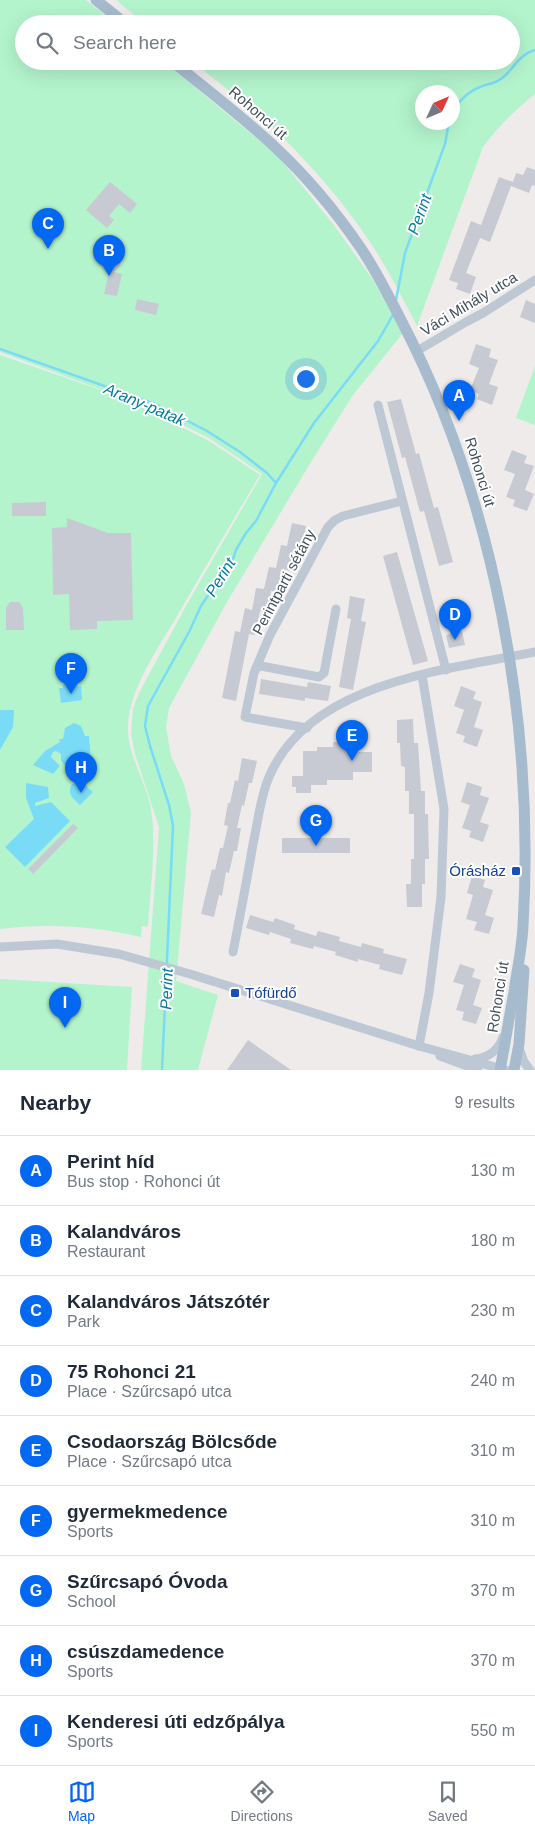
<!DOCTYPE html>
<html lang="en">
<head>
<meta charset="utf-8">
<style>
  body { margin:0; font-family:Arial,sans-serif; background:#f6f6f7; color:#1f2937 }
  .compass { position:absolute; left:415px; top:85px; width:45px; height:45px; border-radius:50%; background:#fff; box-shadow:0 5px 20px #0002; rotate:46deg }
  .you { position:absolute; left:305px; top:378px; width:18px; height:18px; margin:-12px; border:4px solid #fff; border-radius:50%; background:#1a73e8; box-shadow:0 0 0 8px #1a73e833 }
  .badge { display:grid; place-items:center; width:32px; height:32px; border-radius:50%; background:#0368f1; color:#fff; font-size:16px; font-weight:700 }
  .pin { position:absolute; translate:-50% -41px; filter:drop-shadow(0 1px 2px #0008) }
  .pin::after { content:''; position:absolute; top:26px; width:18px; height:15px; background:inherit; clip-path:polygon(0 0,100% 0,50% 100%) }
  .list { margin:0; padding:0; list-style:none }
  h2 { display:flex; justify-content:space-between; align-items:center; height:65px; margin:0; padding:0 20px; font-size:21px }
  h2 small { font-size:16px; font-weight:400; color:#747a83 }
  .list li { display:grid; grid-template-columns:32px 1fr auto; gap:15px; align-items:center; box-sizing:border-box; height:70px; padding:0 20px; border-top:1px solid #e0e1e3 }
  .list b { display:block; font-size:19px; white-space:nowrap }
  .list p { margin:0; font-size:16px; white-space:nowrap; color:#747a83 }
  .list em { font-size:16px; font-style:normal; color:#747a83 }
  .icon { flex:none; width:28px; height:28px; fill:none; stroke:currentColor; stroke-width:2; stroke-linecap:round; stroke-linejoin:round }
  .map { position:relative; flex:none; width:535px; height:1070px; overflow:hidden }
  .search { position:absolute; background:#fff; box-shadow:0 5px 20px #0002; left:15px; right:15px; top:15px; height:55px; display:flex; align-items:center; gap:12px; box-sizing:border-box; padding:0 18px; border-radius:28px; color:#747a83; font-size:19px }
  .sheet { height:695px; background:#fff }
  nav { display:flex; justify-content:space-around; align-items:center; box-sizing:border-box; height:70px; border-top:1px solid #e0e1e3; background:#fff; font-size:14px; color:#747a83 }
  nav a { display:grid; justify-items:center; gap:2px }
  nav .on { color:#0368f1 }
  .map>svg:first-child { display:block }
  .green { fill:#b3f4cd; fill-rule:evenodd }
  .water { fill:#7adbf6 }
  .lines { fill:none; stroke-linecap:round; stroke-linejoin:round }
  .stream { stroke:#7adbf6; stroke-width:2.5 }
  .building { fill:#c7cad3 }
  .minor { stroke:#bdc8d4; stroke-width:9 }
  .major { stroke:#a7bbcf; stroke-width:11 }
  .transit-dot { fill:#1a4fb4; stroke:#fff; stroke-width:2 }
  .labels { text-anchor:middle; stroke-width:4; stroke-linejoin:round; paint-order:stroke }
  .street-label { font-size:15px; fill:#424f5b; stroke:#fff }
  .transit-label { font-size:15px; fill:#164399; stroke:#fff; text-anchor:end }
  .water-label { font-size:16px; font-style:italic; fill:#027da0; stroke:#fff }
</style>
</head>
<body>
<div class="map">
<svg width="535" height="1070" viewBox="0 0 535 1070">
  <rect width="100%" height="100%" fill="#efebeb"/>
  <!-- green -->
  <g class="green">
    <path d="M0 0H86L116 24H24V61H163L277 155 334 225 373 280 403 333 353 395 311 462 227 602 169 708 166 727 171 756 184 784 191 813 176 981 218 995 198 1070H141L159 827 135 754 131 734 133 708 140 691 186 606 262 474 209 438 135 402 0 352Z"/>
    <path d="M116 0H535V94C515 110 498 127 483 147L417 326C402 297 387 267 368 239 343 202 312 166 280 135 252 108 222 85 192 61H511V24H145ZM422 92H452V122H422Z"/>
    <path d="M0 355 98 389 146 409 209 441 260 475C232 522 204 569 177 616 159 647 129 689 128 726 127 756 146 780 151 809 157 847 150 888 148 927L142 926 141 937C94 926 48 923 0 929Z"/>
    <path d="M535 366V425L516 418Z"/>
    <path d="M0 979 132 987 127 1070H0Z"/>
  </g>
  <!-- water -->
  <g class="water">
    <path d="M69 681 77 684 78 687 81 686 82 700 61 703 59 688H63V685Z"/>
    <path d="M0 710H14L13 727 0 750Z"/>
    <path d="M74 723 81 726 85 736H89L91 762 73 761 71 764 64 765 61 760V754L56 751 53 752 51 757 60 766 53 774 33 765 45 751 60 742 59 739H63L65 728Z"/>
    <path d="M80 781 83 783 93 792 80 805C74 799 66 794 72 784Z"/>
    <path d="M26 783 48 787 49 798 35 803V806L51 802 70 821 25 867 5 847 34 819 26 798Z"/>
  </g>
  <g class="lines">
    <!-- stream -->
    <g class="stream">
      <path d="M452 114C458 102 467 92 480 87 486 84 494 84 499 80 512 73 517 55 535 50"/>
      <path d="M396 300 405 253 445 144 449 122"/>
      <path d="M0 349 155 404 207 431 240 452 267 473 276 483"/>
      <path d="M162 1070 173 826 169 805 150 746 145 726 148 706 189 632 201 606 207 597 220 583 231 565 236 550 246 533 256 521 276 483 314 423 378 341 394 313"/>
    </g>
  </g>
  <!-- building -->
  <g class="building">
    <path d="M527 167 535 170V186L532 185 529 193 511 186 490 242 480 238 466 273 476 277 470 294 456 289 458 283 449 280 471 221 481 225 499 177 513 182 516 173 523 175Z"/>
    <path d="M110 182 137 204 130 213 119 204 109 216 114 220 107 228 86 210Z"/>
    <path d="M104 246 121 265 114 272 122 274 117 296 104 294 108 276 107 273 93 258Z"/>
    <path d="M137 299 159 304 156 315 135 310Z"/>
    <path d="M526 300 535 304V323L520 317Z"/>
    <path d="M476 344 491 349 489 357 498 360 489 384 498 387 492 405 477 399 479 394 470 390 479 368 469 364Z"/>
    <path d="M401 399 416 454 419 453 434 508 438 507 453 562 439 566 424 511 420 512 405 457 402 458 387 402Z"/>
    <path d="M512 450 527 456 524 463 534 466 525 490 534 494 527 511 513 506 515 500 506 497 515 474 504 470Z"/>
    <path d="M46 502V516H12V503Z"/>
    <path d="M67 518 108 533H131L133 620 97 621V629L70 630 69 594 53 595 52 528 67 527Z"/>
    <path d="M292 523 306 526 301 549 294 548 290 571 282 569 278 592 271 591 267 613 260 611 255 635 249 634 236 701 222 698 235 631 240 632 245 608 252 610 256 588 264 589 269 567 276 568 281 545 287 546Z"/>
    <path d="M397 552 428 661 413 665 383 556Z"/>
    <path d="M350 596 365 599 361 621 366 622 353 690 339 687 351 619 347 618Z"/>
    <path d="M10 602H19L23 608 24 630H6V608Z"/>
    <path d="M462 631 465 645 449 648 446 635Z"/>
    <path d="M261 679 307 687 308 682 331 686 328 701 305 698V701L259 694Z"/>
    <path d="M461 686 476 692 473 699 482 702 474 727 483 730 477 747 463 742 465 736 456 733 464 710 454 706Z"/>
    <path d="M413 719 414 743H418L421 791H425V814H428L429 859H425V884H422V907H407L406 884H411V859H414V814H409V791H405V767L401 766 400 743H397V720Z"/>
    <path d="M351 733H358V752H372V772H353V780H327V785H311V793H296V787H292V776H303V751H317V747H333V742H346V739H351Z"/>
    <path d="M242 758 257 761 252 783H249L244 806 242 805 237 828H241L237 851H234L229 873 226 872 222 896 219 895 214 917 201 914 212 869 215 870 220 848H223L228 826 224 825 228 803H230L235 780 238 781Z"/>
    <path d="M467 782 482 787 480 795 489 798 480 822 489 825 483 842 469 837 471 831 462 828 470 805 461 802Z"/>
    <path d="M73 824 78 828 33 874 28 869Z"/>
    <path d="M311 828H318V838H350V853H282V838H311Z"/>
    <path d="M472 876 485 880 483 887 493 890 485 915 494 918 489 934 474 930 477 922 466 919 473 895 467 893Z"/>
    <path d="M250 915 273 922 275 918 295 925 294 929 316 936 318 931 340 937 339 941 361 947 362 943 384 949 383 953 407 959 402 975 379 969 380 965 358 959V962L335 955 336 952 314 946 313 949 290 943 291 939 270 932 269 935 246 928Z"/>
    <path d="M460 964 475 969 472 977 481 980 473 1005 482 1008 476 1024 462 1020 464 1012 456 1010 464 985 453 982Z"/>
    <path d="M248 1040 291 1070H227Z"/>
  </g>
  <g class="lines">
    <!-- minor -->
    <g class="minor">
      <path d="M417 351 466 322 483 313 535 280"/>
      <path d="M378 405 446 670"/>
      <path d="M256 668 270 635 328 527 335 520 343 516 402 501"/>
      <path d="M307 728 245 717 254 673 256 668 261 666 319 677 324 673 336 609"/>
      <path d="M0 947 57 944 119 954 190 974 419 1046 506 1070"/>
      <path d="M233 952C240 916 247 880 253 844 258 822 260 798 269 777 309 682 446 670 535 652"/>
      <path d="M419 1046 429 993 441 897 444 809 422 675"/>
      <path d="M519 1048 524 1062 530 1070"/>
      <path d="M440 1056 478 1070"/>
      <path d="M475 1059C488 1058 499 1050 503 1037"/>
    </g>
    <!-- major -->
    <g class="major">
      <path d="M96 0 126 24"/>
      <path d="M172 61C207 90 243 117 276 148 307 177 336 212 360 247 376 270 388 295 401 320 495 500 535 724 523 926 522 948 517 970 514 992 509 1018 505 1044 500 1070"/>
      <path d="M514 1070 519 1044 524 970"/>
    </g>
  </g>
  <!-- markers -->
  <g class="transit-dot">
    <rect x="511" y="866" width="10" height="10" rx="2.5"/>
    <rect x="230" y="988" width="10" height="10" rx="2.5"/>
  </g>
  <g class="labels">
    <!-- street labels -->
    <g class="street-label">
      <text transform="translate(258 113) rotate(41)" y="5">Rohonci út</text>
      <text transform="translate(469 304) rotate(-31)" y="5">Váci Mihály utca</text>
      <text transform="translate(480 472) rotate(73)" y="5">Rohonci út</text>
      <text transform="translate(284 582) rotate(-62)" y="5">Perintparti sétány</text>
      <text transform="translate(498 997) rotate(-81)" y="5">Rohonci út</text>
    </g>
    <!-- transit labels -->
    <g class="transit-label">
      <text x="506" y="876">Órásház</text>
      <text x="245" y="998" text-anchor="start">Tófürdő</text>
    </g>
    <!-- water labels -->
    <g class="water-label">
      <text transform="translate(419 214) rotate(-70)" y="6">Perint</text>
      <text transform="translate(145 404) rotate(23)" y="6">Arany-patak</text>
      <text transform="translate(220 577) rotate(-58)" y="6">Perint</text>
      <text transform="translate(166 989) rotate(-88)" y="6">Perint</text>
    </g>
  </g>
</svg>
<svg class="compass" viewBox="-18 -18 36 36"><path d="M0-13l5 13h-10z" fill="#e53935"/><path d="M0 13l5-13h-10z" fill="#747a83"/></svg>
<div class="you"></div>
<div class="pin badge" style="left:459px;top:421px">A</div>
<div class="pin badge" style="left:109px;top:276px">B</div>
<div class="pin badge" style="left:48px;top:249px">C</div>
<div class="pin badge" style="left:455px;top:640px">D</div>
<div class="pin badge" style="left:352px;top:761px">E</div>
<div class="pin badge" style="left:71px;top:694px">F</div>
<div class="pin badge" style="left:316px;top:846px">G</div>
<div class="pin badge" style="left:81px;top:793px">H</div>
<div class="pin badge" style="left:65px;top:1028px">I</div>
<div class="search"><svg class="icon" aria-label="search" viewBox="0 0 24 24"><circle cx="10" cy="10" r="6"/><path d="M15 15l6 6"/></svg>Search here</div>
</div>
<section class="sheet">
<h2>Nearby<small>9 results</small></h2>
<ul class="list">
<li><span class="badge">A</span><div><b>Perint híd</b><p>Bus stop · Rohonci út</p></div><em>130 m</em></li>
<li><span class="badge">B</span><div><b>Kalandváros</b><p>Restaurant</p></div><em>180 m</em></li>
<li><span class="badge">C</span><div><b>Kalandváros Játszótér</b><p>Park</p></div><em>230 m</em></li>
<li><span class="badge">D</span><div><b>75 Rohonci 21</b><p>Place · Szűrcsapó utca</p></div><em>240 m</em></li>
<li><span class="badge">E</span><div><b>Csodaország Bölcsőde</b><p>Place · Szűrcsapó utca</p></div><em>310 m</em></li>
<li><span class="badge">F</span><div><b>gyermekmedence</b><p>Sports</p></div><em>310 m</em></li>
<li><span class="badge">G</span><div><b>Szűrcsapó Óvoda</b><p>School</p></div><em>370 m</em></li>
<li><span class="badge">H</span><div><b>csúszdamedence</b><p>Sports</p></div><em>370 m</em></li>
<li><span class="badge">I</span><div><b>Kenderesi úti edzőpálya</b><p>Sports</p></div><em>550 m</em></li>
</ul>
</section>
<nav>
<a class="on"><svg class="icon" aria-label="map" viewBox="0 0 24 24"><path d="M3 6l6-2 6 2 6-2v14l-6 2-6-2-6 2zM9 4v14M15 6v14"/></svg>Map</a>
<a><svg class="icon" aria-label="directions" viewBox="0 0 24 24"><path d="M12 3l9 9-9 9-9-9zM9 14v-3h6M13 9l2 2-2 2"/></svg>Directions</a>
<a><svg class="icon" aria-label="saved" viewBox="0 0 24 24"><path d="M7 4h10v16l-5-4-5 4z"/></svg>Saved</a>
</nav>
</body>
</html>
